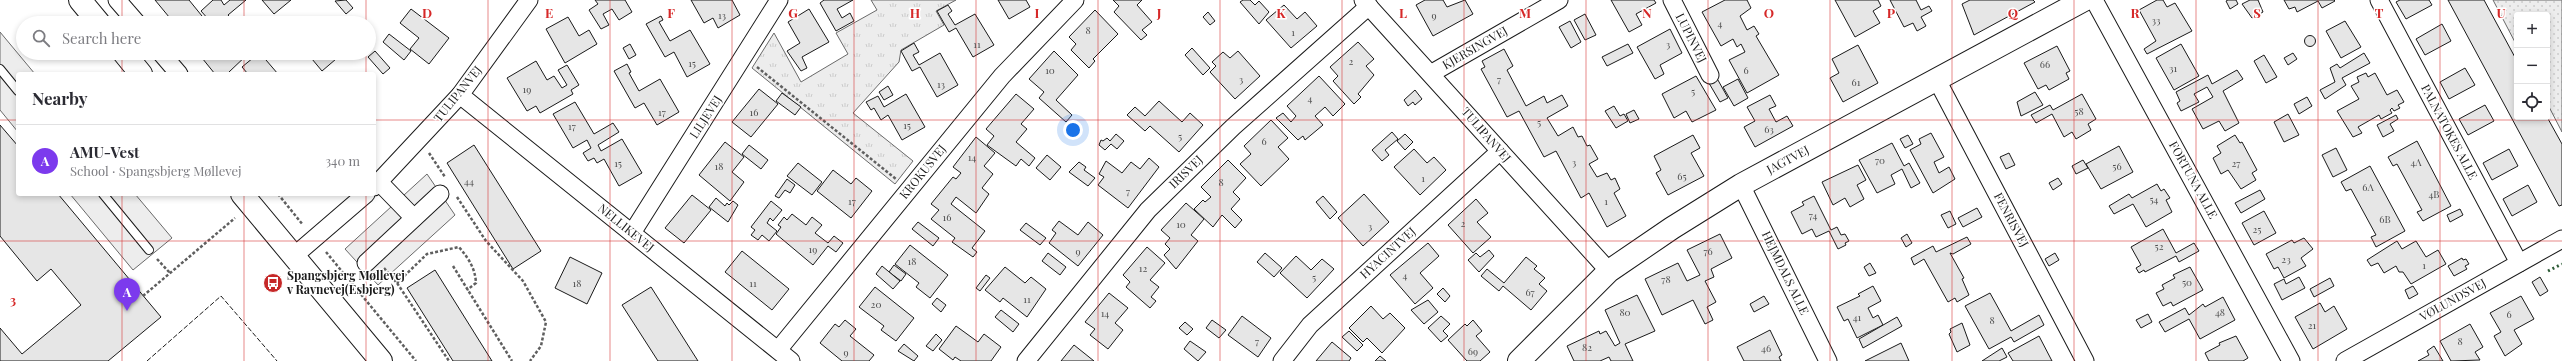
<!DOCTYPE html>
<html lang="en">
<head>
<meta charset="utf-8">
<style>
  body { margin:0; font-family:"Playfair Display",serif; background:#f7f7f7; color:#2b2b33 }
  .controls { position:absolute; right:12px; top:12px; display:grid; overflow:hidden; border-radius:4px; box-shadow:0 2px 6px #0003 }
  .controls button { width:36px; height:36px; display:grid; place-items:center; padding:0; border:0; border-bottom:1px solid #e1e1e2; background:#fff; color:#2b2b33; font:20px sans-serif }
  .you { position:absolute; left:1073px; top:130px; width:14px; height:14px; margin:-10px; border:3px solid #fff; border-radius:50%; background:#1a73e8; box-shadow:0 0 0 6px #1a73e833 }
  .badge { display:grid; place-items:center; width:26px; height:26px; border-radius:50%; background:#7c3aed; color:#fff; font-size:13px; font-weight:700 }
  .pin { position:absolute; translate:-50% -33px; filter:drop-shadow(0 1px 2px #0008) }
  .pin::after { content:''; position:absolute; top:21px; width:14px; height:12px; background:inherit; clip-path:polygon(0 0,100% 0,50% 100%) }
  .list { margin:0; padding:0; list-style:none }
  h2 { display:flex; justify-content:space-between; align-items:center; height:52px; margin:0; padding:0 16px; font-size:17px }
  h2 small { font-size:13px; font-weight:400; color:#7c7c81 }
  .list li { display:grid; grid-template-columns:26px 1fr auto; gap:12px; align-items:center; box-sizing:border-box; height:72px; padding:0 16px; border-top:1px solid #e1e1e2 }
  .list b { display:block; font-size:15px; white-space:nowrap }
  .list p { margin:0; font-size:13px; white-space:nowrap; color:#7c7c81 }
  .list em { font-size:13px; font-style:normal; color:#7c7c81 }
  .icon { flex:none; width:22px; height:22px; fill:none; stroke:currentColor; stroke-width:2; stroke-linecap:round; stroke-linejoin:round }
  .map { position:relative; flex:none; width:2562px; height:361px; overflow:hidden }
  .search { position:absolute; background:#fff; box-shadow:0 2px 6px #0003; left:16px; top:16px; width:360px; height:44px; display:flex; align-items:center; gap:10px; box-sizing:border-box; padding:0 14px; border-radius:22px; color:#7c7c81; font-size:15px }
  .panel { position:absolute; background:#fff; box-shadow:0 2px 6px #0003; left:16px; top:72px; width:360px; height:124px; border-radius:4px }
  .map>svg:first-child { display:block }
  .grass { fill:url(#grass-dots); stroke:#6a6a6a }
  .park { fill:url(#park-tufts); stroke:#6a6a6a }
  .built { fill:#ededed; stroke:#6a6a6a }
  .building { fill:#e6e6e6; stroke:#1a1a1a }
  .lines { fill:none; stroke-linecap:round; stroke-linejoin:round }
  .lane-casing { stroke:#1a1a1a; stroke-width:10 }
  .street-casing { stroke:#1a1a1a; stroke-width:19 }
  .secondary-casing { stroke:#1a1a1a; stroke-width:24 }
  .path { stroke:#5f5f5f; stroke-width:2.5; stroke-dasharray:3 2; stroke-linecap:butt }
  .lane { stroke:#fff; stroke-width:8 }
  .street { stroke:#fff; stroke-width:17 }
  .secondary { stroke:#fff; stroke-width:22 }
  .hedge { stroke:#2b5a34; stroke-width:3; stroke-dasharray:2 3; stroke-linecap:butt }
  .fence { stroke:#1a1a1a; stroke-width:1; stroke-dasharray:5 2; stroke-linecap:butt }
  .grid { fill:none; stroke:#d62828; stroke-width:1; stroke-opacity:0.55 }
  .labels { text-anchor:middle; stroke-width:3; stroke-linejoin:round; paint-order:stroke }
  .number-label { font-size:10px; fill:#4d4d4d }
  .street-label { font-size:12px; fill:#1a1a1a; stroke:#fff }
  .poi-label { font-size:12px; font-weight:bold; fill:#1a1a1a; stroke:#fff; text-anchor:start }
  .grid-label { font-size:13px; text-anchor:middle; font-weight:bold; fill:#d62828; stroke:#fff; stroke-width:3; stroke-linejoin:round; paint-order:stroke }
</style>
</head>
<body>
<div class="map">
<svg width="2562" height="361" viewBox="0 0 2562 361">
  <defs>
    <pattern id="grass-dots" width="8" height="8" patternUnits="userSpaceOnUse"><rect width="8" height="8" fill="#ededed"/><path d="M2 2h.1M6 6h.1" fill="none" stroke="#cbcbcb" stroke-width="1.8" stroke-linecap="round"/></pattern>
    <pattern id="park-tufts" width="24" height="20" patternUnits="userSpaceOnUse"><rect width="24" height="20" fill="#ededed"/><path d="M3 7l-1-3M5 7V3M7 7l1-3M15 17l-1-3M17 17v-4M19 17l1-3" fill="none" stroke="#cbcbcb"/></pattern>
  </defs>
  <rect width="100%" height="100%" fill="#fff"/>
  <!-- grass -->
  <path class="grass" d="M2493 0H2562V132L2547 103V15H2517V46Z"/>
  <!-- park -->
  <path class="park" d="M871 0H956L936 11 944 25 901 50 899 62 853 113 913 161 895 184 752 68 774 33 801 82 848 54 836 33 877 10Z"/>
  <!-- built -->
  <g class="built">
    <path d="M0 32 35 74H18V132L0 110Z"/>
    <path d="M427 174 455 215 378 285 345 249Z"/>
    <path d="M70 194H135L172 238 133 270Z"/>
  </g>
  <!-- building -->
  <g class="building">
    <path d="M155 0H189L202 16 194 23H174Z"/>
    <path d="M213 0H221L224 5 230 0H246L228 15 235 23H205L209 20 201 11Z"/>
    <path d="M262 0H291L274 14Z"/>
    <path d="M346 0 353 8 346 14 335 1Z"/>
    <path d="M595 0H625L632 12 619 20 612 9 603 14 609 25 601 29 589 10 598 4Z"/>
    <path d="M691 0H732L740 15 718 28 713 18 704 23Z"/>
    <path d="M824 0H853L837 9 842 18 850 13 854 21 836 31 820 3Z"/>
    <path d="M998 0H1026L1030 7 1009 19Z"/>
    <path d="M1113 0H1142L1137 5 1152 22 1142 30 1147 35 1141 40 1114 12 1119 6Z"/>
    <path d="M1243 0H1250L1255 5 1259 1 1269 12 1259 24 1240 2Z"/>
    <path d="M1425 0H1443L1447 7 1465 0 1473 14 1433 36 1416 5Z"/>
    <path d="M1611 0H1654L1656 3 1636 14 1642 25 1629 32Z"/>
    <path d="M1725 0H1747L1751 8 1740 16 1747 30 1754 26 1759 34 1756 36 1779 75 1747 93 1729 60 1745 52 1741 44 1737 47 1733 39 1721 46 1702 12Z"/>
    <path d="M1835 0H1878L1881 6 1873 11 1880 23 1855 37Z"/>
    <path d="M1890 0H1916L1921 10 1929 6 1932 11 1921 17 1926 26 1917 31 1913 23 1904 27Z"/>
    <path d="M1970 0H2033L2035 2 1974 35 1962 4Z"/>
    <path d="M2157 0H2163L2167 7 2175 3 2192 31 2147 54 2144 49 2156 41 2139 10Z"/>
    <path d="M2228 0H2236L2238 4 2230 9 2226 1Z"/>
    <path d="M2250 0H2258L2263 12 2252 18 2242 4Z"/>
    <path d="M2284 0H2334L2335 1 2322 8 2318 1 2297 12 2295 7 2289 9Z"/>
    <path d="M2400 0H2429L2432 5 2406 19 2396 2Z"/>
    <path d="M2448 0H2484L2517 61V117H2547L2562 144V205L2559 206Z"/>
    <path d="M948 5 952 11 948 14 955 25 975 14 994 45 973 57 956 28 949 32 937 11Z"/>
    <path d="M1284 5 1297 19 1305 12 1317 26 1291 48 1266 20Z"/>
    <path d="M411 9 449 38 429 64 410 49 419 38 400 23Z"/>
    <path d="M809 9 829 42 802 57 807 68 801 71 787 51 800 43 788 22Z"/>
    <path d="M1095 10 1118 34 1093 59 1095 61 1089 68 1071 50 1076 44 1069 37Z"/>
    <path d="M1208 12 1215 21 1210 25 1203 17Z"/>
    <path d="M1585 14 1596 35 1585 40 1574 20Z"/>
    <path d="M661 16 663 20 659 22 670 41 690 30 710 64 687 77 674 52 665 57 646 24Z"/>
    <path d="M568 17 579 36 589 30 597 44 565 63 546 29Z"/>
    <path d="M334 18 338 23H328Z"/>
    <path d="M1570 21 1581 42 1571 48 1559 27Z"/>
    <path d="M2345 21 2361 47 2341 58 2326 31Z"/>
    <path d="M2442 24 2451 41 2425 55 2416 39Z"/>
    <path d="M1670 29 1682 53 1660 65 1664 74 1655 79 1637 47Z"/>
    <path d="M389 34 411 51 404 60 383 42Z"/>
    <circle cx="2310" cy="41" r="5.5"/>
    <path d="M1358 42 1374 59 1366 66 1374 75 1358 94 1361 97 1354 104 1333 81 1338 76 1330 67Z"/>
    <path d="M914 43 919 52 913 55 919 65 940 53 958 85 937 97 920 67 912 71 901 51Z"/>
    <path d="M630 44 636 55 629 59 623 48Z"/>
    <path d="M1628 44 1633 53 1607 66 1602 57Z"/>
    <path d="M2181 44 2199 76 2174 90 2156 58Z"/>
    <path d="M1858 45 1878 83 1843 102 1830 78 1839 73 1832 59Z"/>
    <path d="M2057 46 2070 71 2066 73 2069 79 2049 90 2046 85 2038 89 2024 63Z"/>
    <path d="M1192 48 1210 68 1203 75 1185 55Z"/>
    <path d="M1504 49 1513 66 1507 70 1526 106 1544 96 1547 103 1562 95 1568 106 1547 118 1558 136 1573 127 1578 137 1582 136 1587 146 1590 145 1598 159 1589 164 1597 177 1607 173 1611 180 1615 178 1620 189 1614 193 1626 216 1607 227 1589 193 1581 198 1556 151 1544 157 1519 111 1507 117 1481 69 1485 67 1482 61Z"/>
    <path d="M375 51 390 68 383 74 368 57Z"/>
    <path d="M1054 51 1078 75 1056 100 1072 115 1066 122 1039 98 1044 92 1029 79Z"/>
    <path d="M1238 51 1260 76 1235 99 1210 72 1216 66 1212 62 1223 52 1230 58Z"/>
    <path d="M198 53H249L229 72 231 74H215Z"/>
    <path d="M259 53H260L278 74H248L242 67Z"/>
    <path d="M307 53H343L322 71Z"/>
    <path d="M2293 53 2297 59 2288 65 2284 58Z"/>
    <path d="M2364 53 2370 63 2342 78 2346 85 2325 99 2320 90 2335 82 2330 68 2337 64 2340 68Z"/>
    <path d="M2264 55 2277 77 2266 83 2254 61Z"/>
    <path d="M536 61 547 80 554 76 562 88 567 85 558 70 567 65 579 85 571 90 573 94 540 113 536 106 527 111 507 78Z"/>
    <path d="M627 64 631 72 629 73 639 91 660 79 679 112 657 125 644 103 635 108 614 71Z"/>
    <path d="M2465 68 2475 85 2449 99 2440 82Z"/>
    <path d="M2237 70 2243 79 2223 91 2239 123 2225 131 2219 121 2203 129 2192 109 2213 97 2207 87 2194 94 2199 102 2181 111 2177 103 2180 101 2176 92 2208 75 2212 84Z"/>
    <path d="M1714 73 1728 98 1720 102 1706 78Z"/>
    <path d="M2366 73 2368 77 2375 73 2387 95 2397 90 2404 102 2398 105 2400 108 2394 111 2392 108 2390 110 2392 113 2381 119 2379 115 2358 127 2362 133 2353 137 2337 111 2359 99 2351 86 2359 82 2357 77Z"/>
    <path d="M1319 76 1345 104 1333 116 1325 107 1315 116 1323 125 1305 140 1303 136 1298 140 1276 118 1283 113 1291 122 1296 116 1287 106Z"/>
    <path d="M1696 76 1716 110 1692 122 1686 111 1674 118 1662 94Z"/>
    <path d="M1738 79 1748 98 1734 106 1723 87Z"/>
    <path d="M888 86 893 95 884 100 879 92Z"/>
    <path d="M759 89 778 104 751 137 732 122Z"/>
    <path d="M1415 90 1422 99 1415 105 1413 102 1408 106 1404 100Z"/>
    <path d="M2035 92 2043 105 2021 116 2017 102Z"/>
    <path d="M782 93 801 107 795 115 776 101Z"/>
    <path d="M906 94 925 127 902 140 888 115 881 120 874 108 871 110 866 102 878 96 884 107Z"/>
    <path d="M1016 94 1034 109 1021 124 1027 129 1016 142 1035 158 1029 166 1021 159 1016 166 987 145 994 136 986 129Z"/>
    <path d="M2082 94 2096 119 2088 124 2091 130 2076 139 2072 132 2064 137 2052 114 2036 123 2031 115 2050 105 2053 110Z"/>
    <path d="M1770 95 1776 106 1769 109 1776 122 1787 116 1793 126 1755 147 1744 127 1755 121 1747 107Z"/>
    <path d="M2307 97 2312 106 2299 114 2294 104Z"/>
    <path d="M1159 101 1182 122 1190 113 1203 125 1179 152 1150 126 1145 131 1127 115 1135 107 1145 116Z"/>
    <path d="M575 102 594 134 613 123 619 132 598 145 601 151 622 139 642 173 619 186 604 159 597 163 594 158 588 161 583 153 591 148 587 140 573 148 553 114Z"/>
    <path d="M2485 105 2494 121 2468 135 2459 119Z"/>
    <path d="M1614 106 1620 116 1624 114 1628 121 1616 128 1605 111Z"/>
    <path d="M1634 110 1639 119 1630 123 1626 114Z"/>
    <path d="M2288 114 2299 135 2284 142 2274 122Z"/>
    <path d="M2396 115 2398 119 2390 124 2394 131 2383 137 2377 125Z"/>
    <path d="M1271 120 1288 138 1278 147 1289 159 1261 186 1240 164 1251 154 1244 146Z"/>
    <path d="M0 125 18 146V194H58L161 317 108 361H0V328L22 354 81 305 51 269 37 281 0 236Z"/>
    <path d="M1392 132 1398 139 1385 150 1389 155 1382 161 1372 150Z"/>
    <path d="M1931 133 1944 157 1934 162 1939 173 1949 167 1955 179 1933 193 1910 150 1921 144 1919 139Z"/>
    <path d="M1116 134 1124 141 1117 149 1111 144 1105 150 1099 145 1101 140 1103 141 1107 138 1110 141Z"/>
    <path d="M1405 134 1413 142 1405 150 1397 141Z"/>
    <path d="M1693 135 1700 148 1691 153 1704 176 1668 195 1656 173 1661 170 1654 156Z"/>
    <path d="M1908 135 1913 144 1905 148 1900 139Z"/>
    <path d="M2235 135 2240 143 2242 142 2257 170 2252 173 2256 180 2241 189 2228 170 2221 174 2213 158 2221 153 2217 146Z"/>
    <path d="M976 137 995 153 984 166 993 174 982 188 989 194 976 213 956 197 951 204 985 231 972 248 977 252 973 257 952 242 955 238 931 219 939 210 931 204 953 177 956 179 961 173 953 167Z"/>
    <path d="M2417 141 2451 206 2423 221 2417 212 2422 210 2397 164 2393 166 2388 157Z"/>
    <path d="M725 142 744 157 732 172 744 182 730 201 699 175Z"/>
    <path d="M1892 143 1904 166 1909 163 1920 183 1911 188 1902 169 1891 175 1895 184 1877 193 1859 160Z"/>
    <path d="M474 145 541 251 513 269 447 163Z"/>
    <path d="M749 145 768 160 761 169 742 154Z"/>
    <path d="M2119 146 2133 172 2101 189 2086 164Z"/>
    <path d="M2336 148 2347 170 2333 177 2322 155Z"/>
    <path d="M1414 149 1427 163 1434 157 1446 170 1420 195 1394 167Z"/>
    <path d="M2509 149 2518 166 2492 180 2483 163Z"/>
    <path d="M2009 153 2015 165 2006 169 2000 157Z"/>
    <path d="M1047 155 1061 167 1050 180 1036 168Z"/>
    <path d="M1149 158 1159 167 1128 208 1098 185 1104 177 1099 174 1106 161 1122 173 1131 162 1140 169Z"/>
    <path d="M1228 160 1246 178 1233 192 1240 199 1231 209 1242 220 1235 228 1222 215 1213 227 1194 209 1203 200 1205 202 1211 197 1201 187Z"/>
    <path d="M2083 160 2088 168 2076 174 2072 166Z"/>
    <path d="M1079 162 1086 167 1084 170 1095 178 1088 186 1069 172Z"/>
    <path d="M798 163 822 182 812 195 787 176Z"/>
    <path d="M1858 165 1866 180 1857 185 1864 199 1850 207 1845 198 1833 205 1822 182Z"/>
    <path d="M2370 166 2405 231 2376 247 2371 237 2376 235 2351 189 2346 191 2341 182Z"/>
    <path d="M833 170 851 184 856 178 872 191 851 218 817 191Z"/>
    <path d="M2058 178 2062 184 2053 190 2049 183Z"/>
    <path d="M787 179 795 185 790 193 785 190 779 198 775 196Z"/>
    <path d="M2157 184 2161 191 2164 189 2170 198 2166 200 2172 212 2146 227 2133 204 2114 214 2109 206 2129 194 2132 198Z"/>
    <path d="M2528 185 2537 202 2512 216 2503 199Z"/>
    <path d="M2260 190 2265 199 2241 213 2235 203Z"/>
    <path d="M1364 194 1389 222 1363 246 1338 218Z"/>
    <path d="M692 195 711 210 684 243 665 228Z"/>
    <path d="M1323 196 1337 212 1330 219 1316 202Z"/>
    <path d="M1814 196 1831 230 1837 227 1841 235 1845 234 1849 241 1845 243 1846 245 1838 249 1829 231 1816 237 1812 229 1802 234 1791 212 1804 205 1802 202Z"/>
    <path d="M716 198 725 206 727 203 729 205 733 201 738 205 728 222 709 207Z"/>
    <path d="M1476 199 1488 213 1477 222 1491 237 1473 253 1448 225Z"/>
    <path d="M771 201 782 210 773 221 770 218 767 223 777 231 769 241 762 235 758 240 751 235 755 230 751 227Z"/>
    <path d="M1186 203 1204 219 1191 235 1198 241 1176 269 1164 255 1170 249 1165 244 1170 238 1161 230Z"/>
    <path d="M1977 208 1982 217 1963 227 1958 218Z"/>
    <path d="M2460 209 2463 215 2450 222 2447 215Z"/>
    <path d="M1950 211 1956 224 1948 228 1941 215Z"/>
    <path d="M2264 211 2276 233 2254 245 2242 223Z"/>
    <path d="M792 214 806 225 812 217 822 225 815 233 828 243 834 236 843 243 836 252 828 246 813 265 776 234 781 227 778 225 784 217 787 220Z"/>
    <path d="M1059 221 1078 235 1088 222 1103 235 1078 266 1049 243 1056 233 1052 230Z"/>
    <path d="M918 222 939 238 933 246 912 229Z"/>
    <path d="M1026 223 1046 238 1040 245 1020 230Z"/>
    <path d="M2163 229 2176 253 2194 243 2199 251 2179 262 2176 256 2145 272 2144 270 2139 273 2136 268 2141 265 2131 247Z"/>
    <path d="M1720 234 1732 258 1711 269 1714 277 1705 281 1716 302 1707 307 1713 320 1705 324 1693 300 1662 315 1645 279 1678 263 1687 281 1700 275 1687 250Z"/>
    <path d="M1907 234 1912 243 1906 247 1901 238Z"/>
    <path d="M1967 237 1971 244 1953 254 1950 253 1964 278 1962 279 1969 295 1957 302 1955 298 1948 302 1924 259 1914 265 1911 258 1933 246 1936 252Z"/>
    <path d="M2304 238 2313 249 2301 258 2306 266 2284 278 2278 267 2274 269 2266 254 2292 240 2294 243Z"/>
    <path d="M2397 241 2402 249 2416 241 2426 257 2438 250 2446 264 2411 284 2403 272H2399L2396 266 2384 273 2378 263 2371 266 2367 260Z"/>
    <path d="M1428 243 1439 256 1420 273 1433 288 1415 304 1390 275Z"/>
    <path d="M910 245 948 275 930 298 916 287 919 283 895 264Z"/>
    <path d="M1147 247 1165 263 1150 280 1159 287 1151 297 1156 301 1150 308 1126 287 1130 282 1123 275Z"/>
    <path d="M1489 250 1494 256 1479 272 1468 260 1476 253 1480 257Z"/>
    <path d="M742 251 789 289 772 310 725 272Z"/>
    <path d="M1048 253 1066 267 1060 275 1042 261Z"/>
    <path d="M1265 253 1282 268 1274 277 1257 262Z"/>
    <path d="M2055 253 2059 260 2049 266 2045 259Z"/>
    <path d="M1296 256 1311 270 1322 259 1334 269 1307 298 1280 273Z"/>
    <path d="M570 257 602 273 587 304 555 288Z"/>
    <path d="M1526 257 1537 266 1534 269 1545 278 1539 284 1547 291 1531 310 1503 286 1499 291 1481 276 1487 269 1504 283Z"/>
    <path d="M2462 258 2463 260 2466 259 2469 264 2465 266 2467 269 2454 276 2448 266Z"/>
    <path d="M1870 263 1876 273 1869 276 1864 267Z"/>
    <path d="M894 265 906 274 901 281 889 272Z"/>
    <path d="M882 266 900 281 893 289 876 274Z"/>
    <path d="M1005 267 1025 283 1031 277 1046 289 1027 317 1003 298 1000 302 985 290Z"/>
    <path d="M2190 267 2203 290 2173 306 2171 302 2163 306 2156 293 2164 289 2162 285 2175 278 2173 275Z"/>
    <path d="M435 270 492 361H453L407 288Z"/>
    <path d="M986 275 990 278 980 291 976 288Z"/>
    <path d="M2299 277 2305 288 2282 300 2274 284 2284 279 2286 284Z"/>
    <path d="M2540 277 2548 291 2540 296 2532 282Z"/>
    <path d="M2330 278 2334 286 2314 297 2310 289Z"/>
    <path d="M1873 286 1881 301 1868 308 1873 318 1878 315 1883 325 1857 338 1848 319 1844 321 1837 307 1860 296 1858 294Z"/>
    <path d="M2413 286 2418 294 2409 299 2405 290Z"/>
    <path d="M651 287 698 361H658L622 305Z"/>
    <path d="M875 287 914 318 896 341 881 330 884 326 859 307Z"/>
    <path d="M1443 288 1450 296 1445 302 1437 294Z"/>
    <path d="M1109 293 1128 308 1115 323 1123 330 1108 349 1090 335 1095 329 1085 322Z"/>
    <path d="M1990 293 2011 331 2039 315 2044 325 2014 342 2011 337 1989 349 1965 306Z"/>
    <path d="M1637 295 1655 331 1625 344 1633 361H1611L1609 357 1600 361H1574L1567 346 1599 331 1600 334 1606 331 1615 346 1620 343 1605 310Z"/>
    <path d="M1764 296 1769 304 1754 312 1750 304Z"/>
    <path d="M2521 296 2534 319 2514 330 2522 344 2505 356 2494 336 2501 332 2490 313Z"/>
    <path d="M2223 297 2235 320 2200 339 2189 319 2165 332 2159 322 2185 308 2189 315 2203 304 2205 307Z"/>
    <path d="M937 298 946 305 941 312 932 304Z"/>
    <path d="M1428 300 1438 312 1424 324 1411 310Z"/>
    <path d="M2320 303 2325 312 2334 306 2347 329 2313 349 2295 317Z"/>
    <path d="M1371 306 1383 319 1390 313 1405 328 1382 353 1367 338 1363 342 1349 328Z"/>
    <path d="M1001 310 1019 324 1013 332 995 317Z"/>
    <path d="M2148 314 2152 322 2141 328 2136 320Z"/>
    <path d="M1242 316 1271 338 1258 357 1228 335Z"/>
    <path d="M1441 316 1450 324 1443 331 1448 336 1441 342 1428 328Z"/>
    <path d="M1897 317 1902 326 1863 348 1859 339Z"/>
    <path d="M845 320 856 329 850 336 874 355 869 361H842L820 343 835 324 839 327Z"/>
    <path d="M1212 320 1226 330 1219 338 1206 328Z"/>
    <path d="M1473 320 1482 331 1476 336 1490 352 1480 361H1467L1448 340 1465 324 1467 326Z"/>
    <path d="M1185 322 1193 329 1187 335 1179 328Z"/>
    <path d="M1962 323 1970 345 1957 352 1949 334 1951 332 1950 329Z"/>
    <path d="M2470 324 2483 347 2475 352 2480 360 2451 361 2440 341Z"/>
    <path d="M956 326 978 342 984 334 1001 347 991 361H961L955 357 953 360 939 349Z"/>
    <path d="M1770 330 1782 355 1779 357 1781 361H1744L1737 347Z"/>
    <path d="M1349 331 1363 345 1357 351 1342 337Z"/>
    <path d="M936 334 942 340 933 351 926 346Z"/>
    <path d="M2039 336 2052 361H2013L2008 353Z"/>
    <path d="M2236 336 2248 358 2243 361H2209L2205 353 2220 345 2219 343Z"/>
    <path d="M1190 341 1206 352 1198 361 1184 349Z"/>
    <path d="M1332 342 1351 358 1349 361H1316Z"/>
    <path d="M1901 343 1909 361H1865Z"/>
    <path d="M904 344 918 356 914 361 898 351Z"/>
    <path d="M1074 345 1094 361H1061Z"/>
    <path d="M2434 346 2443 361H2418L2429 355 2427 351Z"/>
    <path d="M2002 348 2007 357 1999 361H1982Z"/>
    <path d="M1380 356 1386 361H1375Z"/>
  </g>
  <g class="lines">
    <defs>
      <g id="lane">
        <path d="M0 69 18 91"/>
        <path d="M103 194 149 250"/>
      </g>
      <g id="street">
        <path d="M117 0 137 23"/>
        <path d="M1363 0 1609 271"/>
        <path d="M1672 0 1710 75"/>
        <path d="M2094 0 2291 361"/>
        <path d="M2379 0 2519 263"/>
        <path d="M161 53 179 74"/>
        <path d="M1432 73 1559 0"/>
        <path d="M1937 80 2085 361"/>
        <path d="M460 95 791 361"/>
        <path d="M380 183 414 218"/>
        <path d="M1741 185 1828 361"/>
        <path d="M374 187 460 95 529 0"/>
        <path d="M632 233 779 0"/>
        <path d="M294 256 366 194"/>
        <path d="M366 263 440 194"/>
        <path d="M778 350 1002 76 1075 0"/>
        <path d="M1026 361 1148 210 1233 127 1369 6"/>
        <path d="M1282 361 1310 325 1500 151"/>
        <path d="M2345 361 2562 239"/>
      </g>
      <g id="secondary">
        <path d="M80 0 99 23"/>
        <path d="M124 53 141 74"/>
        <path d="M242 194 381 361"/>
        <path d="M1519 361 1609 271 1672 228 1741 185 2084 0"/>
      </g>
    </defs>
    <!-- lane casing -->
    <use href="#lane" class="lane-casing"/>
    <!-- street casing -->
    <use href="#street" class="street-casing"/>
    <!-- secondary casing -->
    <use href="#secondary" class="secondary-casing"/>
    <!-- path -->
    <g class="path">
      <path d="M757 67 896 179"/>
      <path d="M429 153 445 177"/>
      <path d="M278 194 303 225"/>
      <path d="M457 197 486 241 523 281 546 322 541 346 530 361"/>
      <path d="M326 252 416 361"/>
      <path d="M157 259 170 273"/>
      <path d="M453 266 512 361"/>
      <path d="M384 268 397 283 449 361"/>
      <path d="M397 283 427 254 459 247C469 259 475 268 476 283L467 290"/>
      <path d="M143 296 235 218"/>
    </g>
    <!-- lane -->
    <use href="#lane" class="lane"/>
    <!-- street -->
    <use href="#street" class="street"/>
    <!-- secondary -->
    <use href="#secondary" class="secondary"/>
    <!-- hedge -->
    <path class="hedge" d="M2548 271 2562 264"/>
    <!-- fence -->
    <path class="fence" d="M147 361 221 296 277 361"/>
  </g>
  <!-- grid -->
  <path class="grid" d="M122 0V23M244 0V23M366 0V23M488 0V361M610 0V361M732 0V361M854 0V361M976 0V361M1098 0V361M1220 0V361M1342 0V361M1464 0V361M1586 0V361M1708 0V361M1830 0V361M1952 0V361M2074 0V361M2196 0V361M2318 0V361M2440 0V361M122 53V74M244 53V74M366 53V74M0 120H18M374 120H2562M122 194V361M244 194V361M366 194V361M0 241H2562"/>
  <!-- icons -->
  <defs>
    <symbol id="bus-disc" viewBox="-11 -11 22 22"><circle r="9.5" fill="#c62828" stroke="#fff"/><path d="M-5-6H5V4H4V6H2V4H-2V6H-4V4H-5ZM-3.5-4V0h7V-4ZM-3.5 1.2v1.5H-2V1.2ZM2 1.2v1.5H3.5V1.2Z" fill="#fff"/></symbol>
  </defs>
  <g fill-rule="evenodd">
    <use href="#bus-disc" x="262" y="272" width="22" height="22"/>
  </g>
  <g class="labels">
    <!-- number labels -->
    <g class="number-label">
      <text x="722" y="19">13</text>
      <text x="1434" y="19">9</text>
      <text x="2156" y="24">33</text>
      <text x="1720" y="27">4</text>
      <text x="1088" y="34">8</text>
      <text x="1293" y="36">1</text>
      <text x="977" y="48">11</text>
      <text x="1668" y="48">3</text>
      <text x="1351" y="65">2</text>
      <text x="692" y="67">15</text>
      <text x="2045" y="68">66</text>
      <text x="2173" y="72">31</text>
      <text x="1050" y="74">10</text>
      <text x="1746" y="74">6</text>
      <text x="1241" y="83">3</text>
      <text x="1499" y="83">7</text>
      <text x="1856" y="86">61</text>
      <text x="941" y="88">13</text>
      <text x="527" y="93">19</text>
      <text x="1693" y="95">5</text>
      <text x="1310" y="102">4</text>
      <text x="2079" y="115">58</text>
      <text x="662" y="116">17</text>
      <text x="754" y="116">16</text>
      <text x="1539" y="126">5</text>
      <text x="907" y="129">15</text>
      <text x="572" y="130">17</text>
      <text x="1769" y="133">63</text>
      <text x="1180" y="140">5</text>
      <text x="1264" y="145">6</text>
      <text x="972" y="161">14</text>
      <text x="1880" y="164">70</text>
      <text x="1574" y="166">3</text>
      <text x="2416" y="166">4A</text>
      <text x="618" y="167">15</text>
      <text x="2236" y="167">27</text>
      <text x="719" y="170">18</text>
      <text x="2117" y="170">56</text>
      <text x="1682" y="180">65</text>
      <text x="1423" y="182">1</text>
      <text x="469" y="185">44</text>
      <text x="1221" y="186">8</text>
      <text x="2368" y="191">6A</text>
      <text x="1128" y="195">7</text>
      <text x="2434" y="198">4B</text>
      <text x="2154" y="203">54</text>
      <text x="852" y="205">17</text>
      <text x="1606" y="205">1</text>
      <text x="1813" y="219">74</text>
      <text x="947" y="221">16</text>
      <text x="2385" y="223">6B</text>
      <text x="1463" y="227">2</text>
      <text x="1181" y="228">10</text>
      <text x="1370" y="230">3</text>
      <text x="2257" y="233">25</text>
      <text x="2159" y="250">52</text>
      <text x="813" y="253">19</text>
      <text x="1078" y="255">9</text>
      <text x="1708" y="255">76</text>
      <text x="2286" y="263">23</text>
      <text x="912" y="265">18</text>
      <text x="2424" y="269">1</text>
      <text x="1143" y="272">12</text>
      <text x="1405" y="279">4</text>
      <text x="1314" y="281">5</text>
      <text x="1666" y="283">78</text>
      <text x="2187" y="286">50</text>
      <text x="577" y="287">18</text>
      <text x="753" y="287">11</text>
      <text x="1530" y="296">67</text>
      <text x="1027" y="303">11</text>
      <text x="876" y="308">20</text>
      <text x="1625" y="316">80</text>
      <text x="2220" y="316">48</text>
      <text x="1105" y="317">14</text>
      <text x="2509" y="318">6</text>
      <text x="1857" y="321">41</text>
      <text x="1992" y="324">8</text>
      <text x="2312" y="329">21</text>
      <text x="1257" y="345">7</text>
      <text x="2460" y="345">8</text>
      <text x="1587" y="351">82</text>
      <text x="1766" y="352">46</text>
      <text x="1473" y="355">69</text>
      <text x="846" y="356">9</text>
    </g>
    <!-- street labels -->
    <g class="street-label">
      <text transform="translate(1691 38) rotate(63)" y="4">LUPINVEJ</text>
      <text transform="translate(1475 48) rotate(-30)" y="4">KJERSINGVEJ</text>
      <text transform="translate(458 94) rotate(-51)" y="4">TULIPANVEJ</text>
      <text transform="translate(706 117) rotate(-57)" y="4">LILJEVEJ</text>
      <text transform="translate(2449 132) rotate(62)" y="4">PALNATOKES ALLE</text>
      <text transform="translate(1486 135) rotate(49)" y="4">TULIPANVEJ</text>
      <text transform="translate(1788 160) rotate(-28)" y="4">JAGTVEJ</text>
      <text transform="translate(923 172) rotate(-51)" y="4">KROKUSVEJ</text>
      <text transform="translate(1186 172) rotate(-44)" y="4">IRISVEJ</text>
      <text transform="translate(2193 180) rotate(61)" y="4">FORTUNA ALLE</text>
      <text transform="translate(2011 220) rotate(62)" y="4">FENRISVEJ</text>
      <text transform="translate(626 228) rotate(39)" y="4">NELLIKEVEJ</text>
      <text transform="translate(1388 253) rotate(-42)" y="4">HYACINTVEJ</text>
      <text transform="translate(1785 273) rotate(64)" y="4">HEJMDALS ALLE</text>
      <text transform="translate(2453 300) rotate(-29)" y="4">VØLUNDSVEJ</text>
    </g>
    <!-- poi labels -->
    <g class="poi-label">
      <text x="287" y="280">Spangsbjerg Møllevej<tspan x="287" dy="14">v Ravnevej(Esbjerg)</tspan></text>
    </g>
  </g>
  <g class="grid-label">
    <text x="427" y="18">D</text>
    <text x="549" y="18">E</text>
    <text x="671" y="18">F</text>
    <text x="793" y="18">G</text>
    <text x="915" y="18">H</text>
    <text x="1037" y="18">I</text>
    <text x="1159" y="18">J</text>
    <text x="1281" y="18">K</text>
    <text x="1403" y="18">L</text>
    <text x="1525" y="18">M</text>
    <text x="1647" y="18">N</text>
    <text x="1769" y="18">O</text>
    <text x="1891" y="18">P</text>
    <text x="2013" y="18">Q</text>
    <text x="2135" y="18">R</text>
    <text x="2257" y="18">S</text>
    <text x="2379" y="18">T</text>
    <text x="2501" y="18">U</text>
    <text x="13" y="305">3</text>
  </g>
</svg>
<div class="controls">
<button>+</button>
<button>−</button>
<button><svg class="icon" aria-label="locate" viewBox="0 0 24 24"><circle cx="12" cy="12" r="6"/><path d="M12 2v4M12 18v4M2 12h4M18 12h4"/></svg></button>
</div>
<div class="you"></div>
<div class="pin badge" style="left:127px;top:311px">A</div>
<div class="search"><svg class="icon" aria-label="search" viewBox="0 0 24 24"><circle cx="10" cy="10" r="6"/><path d="M15 15l6 6"/></svg>Search here</div>
<section class="panel">
<h2>Nearby<small></small></h2>
<ul class="list">
<li><span class="badge">A</span><div><b>AMU-Vest</b><p>School · Spangsbjerg Møllevej</p></div><em>340 m</em></li>
</ul>
</section>
</div>
</body>
</html>
